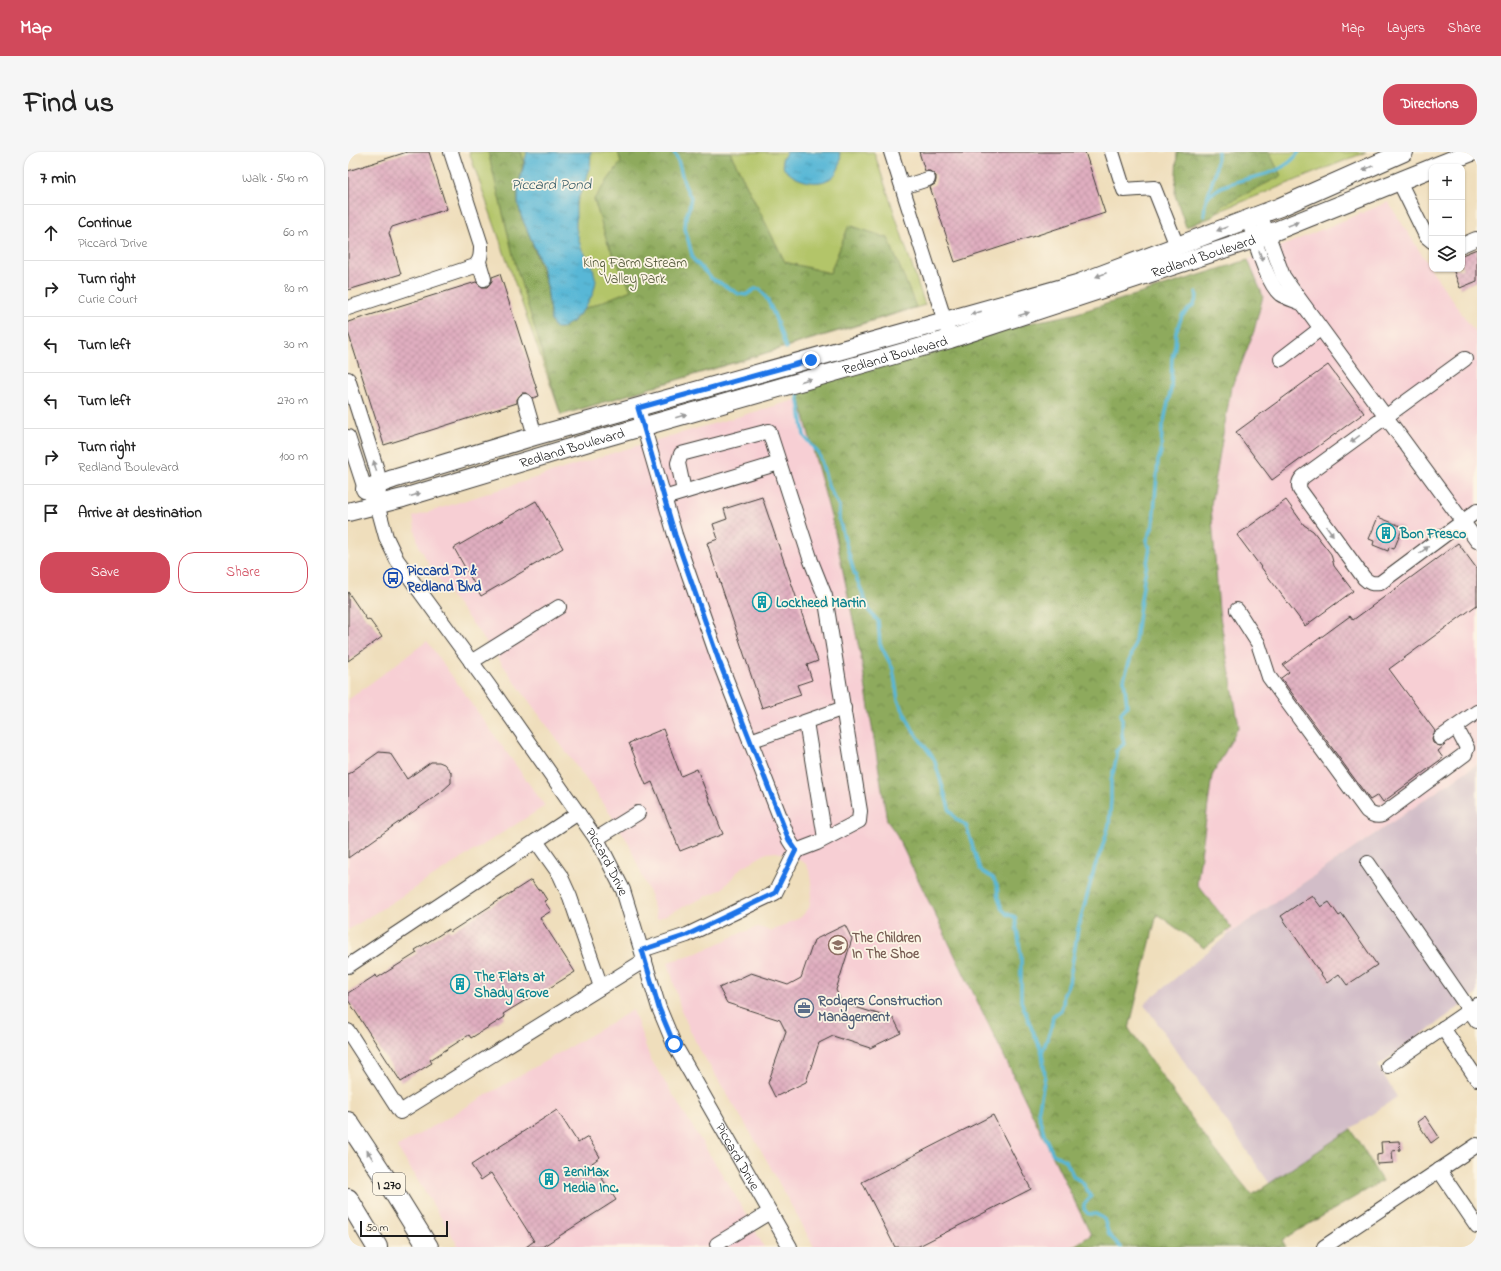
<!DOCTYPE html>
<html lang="en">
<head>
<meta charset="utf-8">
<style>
  body { margin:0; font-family:"Indie Flower",sans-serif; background:#f6f6f6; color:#222 }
  .controls { position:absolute; right:12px; top:12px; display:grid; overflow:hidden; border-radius:8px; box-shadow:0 1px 3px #0004 }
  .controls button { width:36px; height:36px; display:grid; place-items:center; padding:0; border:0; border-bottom:1px solid #e0e0e0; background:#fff; color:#222; font:20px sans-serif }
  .scale { position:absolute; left:12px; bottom:10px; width:88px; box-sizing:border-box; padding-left:4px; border:2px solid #1c1c1c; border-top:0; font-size:11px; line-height:14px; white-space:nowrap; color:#1c1c1c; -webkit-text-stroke:3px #fcf5e5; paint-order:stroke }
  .stop { position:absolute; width:12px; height:12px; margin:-9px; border:3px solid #1a73e8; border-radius:50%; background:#fff }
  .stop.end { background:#1a73e8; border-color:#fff; box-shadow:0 1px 4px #0008 }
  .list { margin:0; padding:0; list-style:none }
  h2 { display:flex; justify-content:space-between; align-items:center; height:52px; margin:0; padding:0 16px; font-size:17px }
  h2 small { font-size:13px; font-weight:400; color:#767676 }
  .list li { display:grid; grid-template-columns:26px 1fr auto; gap:12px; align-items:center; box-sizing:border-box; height:56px; padding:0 16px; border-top:1px solid #e0e0e0 }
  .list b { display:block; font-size:15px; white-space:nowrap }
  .list p { margin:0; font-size:13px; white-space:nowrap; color:#767676 }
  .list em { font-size:13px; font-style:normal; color:#767676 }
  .actions { display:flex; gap:8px; padding:12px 16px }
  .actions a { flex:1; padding:9px 0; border:1px solid #d1495b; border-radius:16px; text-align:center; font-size:14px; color:#d1495b }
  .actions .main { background:#d1495b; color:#fff }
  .icon { flex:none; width:22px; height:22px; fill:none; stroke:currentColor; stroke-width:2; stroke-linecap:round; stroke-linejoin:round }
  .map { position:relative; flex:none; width:1129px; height:1095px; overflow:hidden; border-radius:16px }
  header { display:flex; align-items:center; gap:24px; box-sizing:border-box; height:56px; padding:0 20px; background:#d1495b; color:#fff }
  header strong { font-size:19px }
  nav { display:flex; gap:22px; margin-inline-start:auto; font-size:14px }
  .intro { display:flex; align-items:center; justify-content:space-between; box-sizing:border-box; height:96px; padding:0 24px }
  h1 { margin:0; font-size:28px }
  .button { padding:10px 18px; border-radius:16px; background:#d1495b; color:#fff; font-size:14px; font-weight:700 }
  main { display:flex; gap:24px; padding:0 24px }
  aside { flex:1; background:#fff; border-radius:16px; box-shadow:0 1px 3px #0004 }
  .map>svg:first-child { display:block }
  .built { fill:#f7cfd4 }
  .industrial { fill:#d2bdc8 }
  .green { fill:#b3c569; stroke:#687042 }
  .forest { fill:url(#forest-crowns); stroke:#55633c }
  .water { fill:url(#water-ripples); stroke:#3a6a79 }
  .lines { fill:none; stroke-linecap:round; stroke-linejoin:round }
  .stream { stroke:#58b7d6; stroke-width:3.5 }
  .building { fill:url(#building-cross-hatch) }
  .minor-casing { stroke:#3c3934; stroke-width:16 }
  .major-casing { stroke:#3c3934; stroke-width:20 }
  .highway-casing { stroke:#3c3934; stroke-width:22 }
  .minor { stroke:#fff; stroke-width:14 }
  .major { stroke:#fff; stroke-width:18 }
  .highway { stroke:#fff; stroke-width:20 }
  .oneway { fill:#999 }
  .route { stroke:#1a73e8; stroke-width:5 }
  .labels { text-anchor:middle; stroke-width:3.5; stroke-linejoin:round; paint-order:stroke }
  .shield { fill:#fcf5e5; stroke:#5f5d58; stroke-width:1 }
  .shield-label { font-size:13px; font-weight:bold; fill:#1c1c1c }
  .street-label { font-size:14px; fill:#1c1c1c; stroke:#fcf5e5 }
  .park-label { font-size:14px; fill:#515737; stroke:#fcf5e5 }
  .culture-label { font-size:14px; font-weight:bold; fill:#0d838f; stroke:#fcf5e5; text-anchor:start }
  .transit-label { font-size:14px; font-weight:bold; fill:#164399; stroke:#fcf5e5; text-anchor:start }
  .education-label { font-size:14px; font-weight:bold; fill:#785e54; stroke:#fcf5e5; text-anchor:start }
  .service-label { font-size:14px; font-weight:bold; fill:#4e5e75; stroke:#fcf5e5; text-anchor:start }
  .water-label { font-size:15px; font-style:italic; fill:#345a66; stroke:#fcf5e5 }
</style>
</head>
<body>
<header>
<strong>Map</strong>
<nav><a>Map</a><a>Layers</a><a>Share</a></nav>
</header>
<div class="intro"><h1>Find us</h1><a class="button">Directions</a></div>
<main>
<aside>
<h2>7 min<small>Walk · 540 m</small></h2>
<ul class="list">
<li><svg class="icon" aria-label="ahead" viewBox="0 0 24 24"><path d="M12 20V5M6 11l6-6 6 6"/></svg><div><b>Continue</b><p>Piccard Drive</p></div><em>60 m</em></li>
<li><svg class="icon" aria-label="right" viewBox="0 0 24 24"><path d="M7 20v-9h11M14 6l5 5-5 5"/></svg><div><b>Turn right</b><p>Curie Court</p></div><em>80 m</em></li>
<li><svg class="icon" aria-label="left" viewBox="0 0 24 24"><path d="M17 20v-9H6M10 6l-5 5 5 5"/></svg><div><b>Turn left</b></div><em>30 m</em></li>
<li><svg class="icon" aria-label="left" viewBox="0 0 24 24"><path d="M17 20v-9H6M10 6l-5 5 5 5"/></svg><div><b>Turn left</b></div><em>270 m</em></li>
<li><svg class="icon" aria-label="right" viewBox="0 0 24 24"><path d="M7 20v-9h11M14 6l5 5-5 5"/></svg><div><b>Turn right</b><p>Redland Boulevard</p></div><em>100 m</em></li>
<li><svg class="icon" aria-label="arrive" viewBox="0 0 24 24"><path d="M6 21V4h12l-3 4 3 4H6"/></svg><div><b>Arrive at destination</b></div></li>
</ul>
<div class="actions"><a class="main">Save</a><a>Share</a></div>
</aside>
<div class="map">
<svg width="1129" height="1095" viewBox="0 0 1129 1095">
  <defs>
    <pattern id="forest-crowns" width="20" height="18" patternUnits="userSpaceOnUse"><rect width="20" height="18" fill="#8eaa5d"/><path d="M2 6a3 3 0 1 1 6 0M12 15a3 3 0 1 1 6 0" fill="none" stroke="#738a4c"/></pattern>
    <pattern id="water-ripples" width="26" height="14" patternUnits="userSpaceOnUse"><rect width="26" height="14" fill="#58b7d6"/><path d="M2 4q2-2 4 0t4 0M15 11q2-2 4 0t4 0" fill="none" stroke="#4894ad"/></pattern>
    <pattern id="building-cross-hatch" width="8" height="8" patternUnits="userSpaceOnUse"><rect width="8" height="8" fill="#e0aec0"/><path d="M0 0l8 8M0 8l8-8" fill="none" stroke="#c095a4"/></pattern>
  </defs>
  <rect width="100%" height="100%" fill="#fcf5e5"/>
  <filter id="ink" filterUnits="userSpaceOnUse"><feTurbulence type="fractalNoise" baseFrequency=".025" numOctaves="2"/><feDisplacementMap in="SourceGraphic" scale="8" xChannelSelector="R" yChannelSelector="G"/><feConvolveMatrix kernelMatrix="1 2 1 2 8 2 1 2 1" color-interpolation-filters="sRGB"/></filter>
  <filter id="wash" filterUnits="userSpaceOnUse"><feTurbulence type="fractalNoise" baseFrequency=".012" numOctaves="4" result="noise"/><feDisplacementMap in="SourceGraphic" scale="16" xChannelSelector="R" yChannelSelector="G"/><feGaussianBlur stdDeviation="0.9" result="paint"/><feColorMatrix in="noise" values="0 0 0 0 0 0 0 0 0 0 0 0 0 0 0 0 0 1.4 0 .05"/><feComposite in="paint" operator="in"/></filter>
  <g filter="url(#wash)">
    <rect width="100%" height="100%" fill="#efdebc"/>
    <!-- built -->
    <g class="built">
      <path d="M1040 50 1089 126 1129 183V612L881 782 861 775 824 728 871 459 863 353 883 235 890 221 915 144 900 108Z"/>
      <path d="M451 247 486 376 513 506 539 669 547 680 743 1083 721 1095H466L413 998 349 893 333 858 320 810 352 800 393 781 410 775 423 779 453 765 461 756 464 737 461 718 457 711 445 704 428 700 419 701 393 716 374 737 309 767 303 745 280 690 256 652 127 475 87 423 70 392 65 365 274 298Z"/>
      <path d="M79 489 197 654 0 778V548Z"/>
      <path d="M285 858 302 906 393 1053 416 1095H111L49 995Z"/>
    </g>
    <!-- industrial -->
    <path class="industrial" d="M1129 612V842L1030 914 1049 945 922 1032 796 852 881 782Z"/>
    <!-- green -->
    <g class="green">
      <path d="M121 0H526L577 153 213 263Z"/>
      <path d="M833 0H1018L844 70Z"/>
    </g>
    <!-- forest -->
    <g class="forest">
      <path d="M140 0H173L176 9 170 36V50L173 64 181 82 199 134 203 169 224 170 236 157 283 138 259 90 246 47 273 10 270 0H382L437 110 482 121 501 73 540 86 568 155 213 263 167 111Z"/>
      <path d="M829 0H921L933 24 875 53 864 65 838 75 827 43Z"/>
      <path d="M900 108 915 144 906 179 890 221 883 236 863 353 871 459 891 574 864 624 849 732 884 776 856 796 809 762 781 877 859 988 904 1043 1003 977 1034 1029 934 1088 938 1095H724L743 1083 547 680 539 669 513 506 486 376 447 230 602 187 726 162Z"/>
    </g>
    <!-- water -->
    <g class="water">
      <path d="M179 0H243L242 17 228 52V76L233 96 244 112 248 129 245 142 236 157 224 170 214 176H207L203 169 199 134 194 114 181 82 173 64 170 50V36Z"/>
      <path d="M439 0H491C494 5 492 10 491 15 485 33 463 33 449 26 444 24 440 20 436 17L434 7Z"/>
    </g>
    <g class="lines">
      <!-- stream -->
      <g class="stream">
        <path d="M326 0C335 15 332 30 343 45L341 56 338 64 337 76 345 107 363 126 391 142 398 143 407 137H412C425 153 431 177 438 196"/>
        <path d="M860 45C866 40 871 35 878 33 904 23 933 25 951 0"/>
        <path d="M856 64 857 52 867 21 870 0"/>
        <path d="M450 242 456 284 471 302 481 336 491 354V367L506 420 522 460 530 469 532 492 545 517 550 548 565 578 586 607 602 659 609 668 618 673 632 718 645 726 649 734 650 746 654 757 659 762 667 765 673 803V849L683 875 694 900 697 924 690 961 697 985 705 1002 718 1009 726 1025 734 1030 743 1044 736 1053V1057L740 1062H748L756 1067 761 1083 773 1095"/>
        <path d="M694 900 703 877 705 864 713 858 715 852 716 841 721 831 730 777 747 714 754 696 761 673 763 649V629L769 604 768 599 776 592 774 582V566L773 561 779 554 776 527 786 495 796 427 801 401 802 395 799 392V388L805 373 810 309 813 300 814 278 823 237 824 206 827 194 828 180 834 164 846 152 849 145 848 140"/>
      </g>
    </g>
    <g id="blocks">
      <!-- building -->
      <g class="building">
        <path d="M59 0H81L99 57 44 75 41 81 53 122 0 138V19Z"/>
        <path d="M571 0H737L757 61 607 110 582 35 587 32 588 28V24L582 19H577Z"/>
        <path d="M1129 97V129L1112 136 1105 117H1114V103Z"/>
        <path d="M152 122 191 244 185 246 179 241H174L169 247V251L36 293 0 180V170L128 130 134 135H139L144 129V125Z"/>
        <path d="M980 213 1016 261 924 328 888 280Z"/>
        <path d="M414 345 470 509 459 513 464 528 449 533 453 543 414 556 359 391 370 387 365 372 379 367 376 357Z"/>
        <path d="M938 348 956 373 965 379 983 402 986 414 1005 439 957 474 889 383Z"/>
        <path d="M188 349 215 396 133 444 106 396Z"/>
        <path d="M1030 365 1055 375 1046 397 1041 395 1040 399 1025 393 1026 389 1021 387Z"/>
        <path d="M1110 391 1129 417V453L1041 517 1087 579 1084 586 1085 591 1092 594 1097 593 1090 599 1095 606 1035 650 1030 643 1022 648 933 526 941 520 935 513 1002 464 1005 468Z"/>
        <path d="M0 440 19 468 21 467 34 485 0 509Z"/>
        <path d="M315 577 333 624 349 617 375 682 332 699 304 630 298 633 281 591Z"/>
        <path d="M31 600 42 601 59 627 83 610H91L96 612 103 620V631L92 641 0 706V622Z"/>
        <path d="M183 728 190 738 192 737 199 748 196 749 203 759 192 766 227 820 195 840 194 838 155 862 157 865 123 886 121 883 82 908 84 911 53 930 0 848V841L28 823 29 826 69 801 67 798 101 777 102 780Z"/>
        <path d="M964 743 973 755 981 750 991 764 994 762 1029 813 999 833 991 822 979 831 933 764Z"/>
        <path d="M497 773 504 787 488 838 494 851 546 867 553 881 522 896 485 884 471 891 458 930 427 945 420 931 438 880 432 868 379 851 371 836 403 821 440 833 453 826 466 788Z"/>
        <path d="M209 958 230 991 240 985 252 1005 244 1011 268 1048 194 1095H178L186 1089 143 1021 133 1028 123 1013Z"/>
        <path d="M645 963 683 1037 569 1095H547L514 1030Z"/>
        <path d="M1077 964 1091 985 1083 991 1069 970Z"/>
        <path d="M1051 989 1052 998 1044 999 1045 1011 1029 1012V1003L1034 1002 1033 990Z"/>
      </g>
    </g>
  </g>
  <g filter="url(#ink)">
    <use href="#blocks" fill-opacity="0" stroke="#3c3934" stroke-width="1"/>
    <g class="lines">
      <defs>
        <g id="minor">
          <path d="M543 0 600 179"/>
          <path d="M764 0 776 38 806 36 829 94"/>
          <path d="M1051 29 1078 84 1084 89"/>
          <path d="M555 35 580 27"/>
          <path d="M912 62 935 124 944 137 1129 389"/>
          <path d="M900 67C906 84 918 131 932 142 938 146 946 148 953 151"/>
          <path d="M1114 93 1128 87"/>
          <path d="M131 110 136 127"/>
          <path d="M0 156 127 114C133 108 133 102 133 93L103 0"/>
          <path d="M933 207 972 177"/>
          <path d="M1117 207 955 325C951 329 950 333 952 338L1016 426C1021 431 1024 432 1032 431L1129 359"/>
          <path id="s1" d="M0 227 28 315 32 331 29 352 38 385 49 408 141 534 251 691 275 738 311 856 326 892 442 1095"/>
          <path d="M177 249 187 284"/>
          <path d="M290 256 327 383 371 509 441 688 448 699 469 691 511 669 512 659 477 444 463 409 421 279 333 302 330 311 336 339"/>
          <path d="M0 285 17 337 23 344"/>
          <path d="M316 346 431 311"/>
          <path d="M889 458 910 491 921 525 1019 659C1024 663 1029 665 1034 663L1117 602 1119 596 1108 575"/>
          <path d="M123 510 211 455"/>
          <path d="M458 570 477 686"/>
          <path d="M1092 586 1129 560"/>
          <path d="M402 589 496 556"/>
          <path d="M248 687 290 661"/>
          <path d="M188 689 212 723 222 745 253 835"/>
          <path d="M1020 711 1129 869"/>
          <path d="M294 798 339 783 427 741 448 699"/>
          <path d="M0 814 230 661"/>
          <path d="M1095 876 1129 927"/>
          <path d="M0 879 52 960 297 808"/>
          <path d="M1040 914 1129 853"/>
          <path d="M1091 1018 1129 1074"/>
          <path d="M369 1092 422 1060"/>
          <path d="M976 1095 1129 993"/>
        </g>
        <g id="major">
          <path d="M1086 15 1124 0"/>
          <path d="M17 337 45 327 187 284 729 132 932 55 1056 0"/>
          <path id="s2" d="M0 360 55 346 241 290 602 187 915 84 1084 16"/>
        </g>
        <g id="highway">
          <path d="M0 970 39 1029 80 1095"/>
          <path d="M0 1047 29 1095"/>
        </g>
      </defs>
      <!-- minor casing -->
      <use href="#minor" class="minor-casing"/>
      <!-- major casing -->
      <use href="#major" class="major-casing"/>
      <!-- highway casing -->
      <use href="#highway" class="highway-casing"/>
      <!-- minor -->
      <use href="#minor" class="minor"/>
      <!-- major -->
      <use href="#major" class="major"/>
      <!-- highway -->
      <use href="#highway" class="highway"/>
    </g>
    <!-- one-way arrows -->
    <defs><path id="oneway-solid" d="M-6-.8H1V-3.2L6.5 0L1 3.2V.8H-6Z"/></defs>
    <g class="oneway">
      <use href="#oneway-solid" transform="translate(1020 16) rotate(156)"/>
      <use href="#oneway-solid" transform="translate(945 72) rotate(-22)"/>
      <use href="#oneway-solid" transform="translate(874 77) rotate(159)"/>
      <use href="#oneway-solid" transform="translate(913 104) rotate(70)"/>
      <use href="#oneway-solid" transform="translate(753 123) rotate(159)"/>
      <use href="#oneway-solid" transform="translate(628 161) rotate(164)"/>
      <use href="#oneway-solid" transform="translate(676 162) rotate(-18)"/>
      <use href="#oneway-solid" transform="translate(458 228) rotate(-16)"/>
      <use href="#oneway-solid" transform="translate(333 264) rotate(-16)"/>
      <use href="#oneway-solid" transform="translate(1007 287) rotate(144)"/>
      <use href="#oneway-solid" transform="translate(27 314) rotate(-105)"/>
      <use href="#oneway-solid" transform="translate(67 343) rotate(-17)"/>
      <use href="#oneway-solid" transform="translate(982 379) rotate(54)"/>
      <use href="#oneway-solid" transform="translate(1076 398) rotate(-37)"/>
      <use href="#oneway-solid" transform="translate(22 1003) rotate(-124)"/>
    </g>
  </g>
  <g class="lines" filter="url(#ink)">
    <!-- route -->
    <path class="route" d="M326 892 311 856 294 798 339 783 427 741 448 698 441 688 371 509 327 383 290 256 463 208"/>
  </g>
  <!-- icons -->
  <defs>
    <symbol id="building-ring" viewBox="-11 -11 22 22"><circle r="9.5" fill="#fcf5e5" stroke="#0f9aa8" stroke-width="1.5"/><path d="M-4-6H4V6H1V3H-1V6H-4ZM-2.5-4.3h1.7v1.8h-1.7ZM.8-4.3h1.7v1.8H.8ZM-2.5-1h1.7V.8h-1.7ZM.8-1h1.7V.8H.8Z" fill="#0f9aa8"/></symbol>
    <symbol id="bus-ring" viewBox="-11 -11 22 22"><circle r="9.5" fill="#fcf5e5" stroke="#1a4fb4" stroke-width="1.5"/><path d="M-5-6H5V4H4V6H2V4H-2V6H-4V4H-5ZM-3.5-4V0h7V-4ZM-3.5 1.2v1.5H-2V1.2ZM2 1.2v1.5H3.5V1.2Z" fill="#1a4fb4"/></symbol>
    <symbol id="school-ring" viewBox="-11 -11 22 22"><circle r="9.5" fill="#fcf5e5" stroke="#8d6e63" stroke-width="1.5"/><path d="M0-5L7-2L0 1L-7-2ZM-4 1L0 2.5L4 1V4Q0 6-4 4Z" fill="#8d6e63"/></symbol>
    <symbol id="office-ring" viewBox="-11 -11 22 22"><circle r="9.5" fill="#fcf5e5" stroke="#5c6f8a" stroke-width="1.5"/><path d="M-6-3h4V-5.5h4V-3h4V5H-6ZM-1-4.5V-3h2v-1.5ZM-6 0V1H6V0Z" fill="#5c6f8a"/></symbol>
  </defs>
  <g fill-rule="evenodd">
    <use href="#building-ring" x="1027" y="370" width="22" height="22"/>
    <use href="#bus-ring" x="34" y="415" width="22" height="22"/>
    <use href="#building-ring" x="403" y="439" width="22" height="22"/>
    <use href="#school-ring" x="479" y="782" width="22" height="22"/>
    <use href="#building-ring" x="101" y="821" width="22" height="22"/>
    <use href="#office-ring" x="445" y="845" width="22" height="22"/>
    <use href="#building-ring" x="190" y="1016" width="22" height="22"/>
  </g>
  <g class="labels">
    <!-- shield labels -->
    <rect class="shield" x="25" y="1021" width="32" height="22" rx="3"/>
    <g class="shield-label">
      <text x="41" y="1037">I 270</text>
    </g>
    <!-- street labels -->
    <g class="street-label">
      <text dy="5" stroke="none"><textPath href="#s2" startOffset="893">Redland Boulevard</textPath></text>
      <text dy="5" stroke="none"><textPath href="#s2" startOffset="569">Redland Boulevard</textPath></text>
      <text dy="5" stroke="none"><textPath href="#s2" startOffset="233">Redland Boulevard</textPath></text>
      <text dy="5" stroke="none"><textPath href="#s1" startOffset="558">Piccard Drive</textPath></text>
      <text dy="5" stroke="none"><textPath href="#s1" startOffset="882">Piccard Drive</textPath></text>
    </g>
    <!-- park labels -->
    <g class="park-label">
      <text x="287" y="115">King Farm Stream<tspan x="287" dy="16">Valley Park</tspan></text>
    </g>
    <!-- culture labels -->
    <g class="culture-label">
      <text x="1052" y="386">Bon Fresco</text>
      <text x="428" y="455">Lockheed Martin</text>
      <text x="126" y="829">The Flats at<tspan x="126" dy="16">Shady Grove</tspan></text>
      <text x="215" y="1024">ZeniMax<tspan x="215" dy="16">Media Inc.</tspan></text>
    </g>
    <!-- transit labels -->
    <g class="transit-label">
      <text x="59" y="423">Piccard Dr &amp;<tspan x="59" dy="16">Redland Blvd</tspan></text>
    </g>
    <!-- education labels -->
    <g class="education-label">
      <text x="504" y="790">The Children<tspan x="504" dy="16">In The Shoe</tspan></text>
    </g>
    <!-- service labels -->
    <g class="service-label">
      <text x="470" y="853">Rodgers Construction<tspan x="470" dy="16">Management</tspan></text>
    </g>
    <!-- water labels -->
    <g class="water-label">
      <text x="203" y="37">Piccard Pond</text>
    </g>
  </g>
</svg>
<div class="controls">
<button>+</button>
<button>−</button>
<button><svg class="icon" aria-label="layers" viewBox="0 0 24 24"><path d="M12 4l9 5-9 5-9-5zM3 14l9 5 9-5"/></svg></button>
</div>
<div class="scale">50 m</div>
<div class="stop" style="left:326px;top:892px"></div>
<div class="stop end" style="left:463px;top:208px"></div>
</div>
</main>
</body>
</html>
